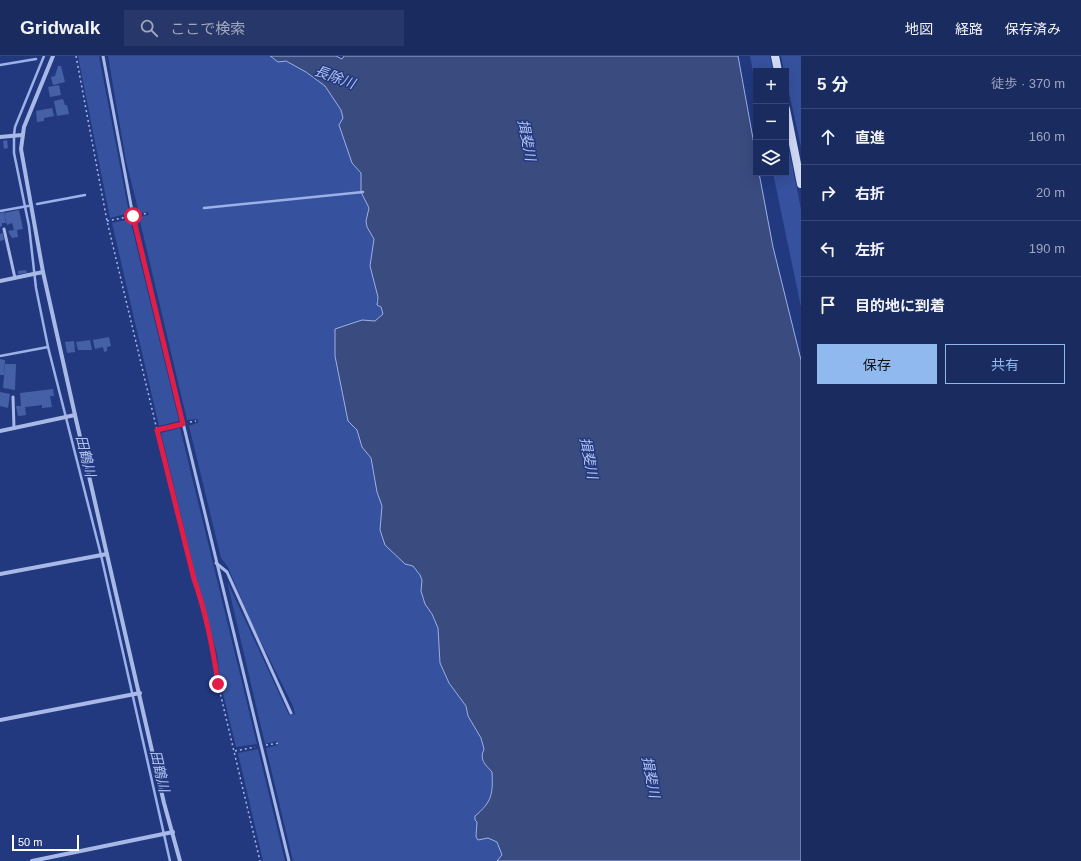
<!DOCTYPE html>
<html lang="ja">
<head>
<meta charset="utf-8">
<style>
  body { margin:0; font-family:Arial,"Noto Sans JP",sans-serif; background:#273769; color:#f1f3f6 }
  .controls { position:absolute; right:12px; top:12px; display:grid; overflow:hidden; border-radius:0px; box-shadow:0 4px 16px #0002 }
  .controls button { width:36px; height:36px; display:grid; place-items:center; padding:0; border:0; border-bottom:1px solid #384775; background:#1a2b60; color:#f1f3f6; font:20px sans-serif }
  .scale { position:absolute; left:12px; bottom:10px; width:67px; box-sizing:border-box; padding-left:4px; border:2px solid #fff; border-top:0; font-size:11px; line-height:14px; white-space:nowrap; color:#fff; -webkit-text-stroke:3px #223980; paint-order:stroke }
  .stop { position:absolute; width:12px; height:12px; margin:-9px; border:3px solid #e11d48; border-radius:50%; background:#fff }
  .stop.end { background:#e11d48; border-color:#fff; box-shadow:0 1px 4px #0008 }
  .list { margin:0; padding:0; list-style:none }
  h2 { display:flex; justify-content:space-between; align-items:center; height:52px; margin:0; padding:0 16px; font-size:17px }
  h2 small { font-size:13px; font-weight:400; color:#9fa7bd }
  .list li { display:grid; grid-template-columns:26px 1fr auto; gap:12px; align-items:center; box-sizing:border-box; height:56px; padding:0 16px; border-top:1px solid #384775 }
  .list b { display:block; font-size:15px; white-space:nowrap }
  .list em { font-size:13px; font-style:normal; color:#9fa7bd }
  .actions { display:flex; gap:8px; padding:12px 16px }
  .actions a { flex:1; padding:9px 0; border:1px solid #90b9f0; border-radius:0px; text-align:center; font-size:14px; color:#90b9f0 }
  .actions .main { background:#90b9f0; color:#111 }
  .icon { flex:none; width:22px; height:22px; fill:none; stroke:currentColor; stroke-width:2; stroke-linecap:round; stroke-linejoin:round }
  .map { position:relative; flex:none; width:801px; height:805px; overflow:hidden }
  header { display:flex; align-items:center; gap:24px; box-sizing:border-box; height:56px; padding:0 20px; background:#1a2b60; border-bottom:1px solid #384775 }
  header strong { font-size:19px }
  nav { display:flex; gap:22px; margin-inline-start:auto; font-size:14px }
  .search { width:280px; height:36px; background:#273769; display:flex; align-items:center; gap:10px; box-sizing:border-box; padding:0 14px; border-radius:0px; color:#9fa7bd; font-size:15px }
  main { display:flex }
  aside { flex:1; background:#1a2b60 }
  .map>svg:first-child { display:block }
  .green { fill:#36519e }
  .water { fill:#3a4b7f; stroke:#9cb1e8 }
  .lines { fill:none; stroke-linecap:round; stroke-linejoin:round }
  .stream { stroke:#9cb1e8; stroke-width:2.5 }
  .building { fill:#4660a7 }
  .path { stroke:#a8b9e7; stroke-width:1.5; stroke-dasharray:2 3; stroke-linecap:butt }
  .service { stroke:#a8b9e7; stroke-width:3 }
  .minor { stroke:#a8b9e7; stroke-width:4 }
  .secondary { stroke:#d2dbf6; stroke-width:8 }
  .route { stroke:#e11d48; stroke-width:5 }
  .labels { text-anchor:middle; stroke-width:3; stroke-linejoin:round; paint-order:stroke }
  .water-label { font-size:14px; font-style:italic; fill:#b3c3ef; stroke:#223980 }
</style>
</head>
<body>
<header>
<strong>Gridwalk</strong>
<div class="search"><svg class="icon" aria-label="search" viewBox="0 0 24 24"><circle cx="10" cy="10" r="6"/><path d="M15 15l6 6"/></svg>ここで検索</div>
<nav><a>地図</a><a>経路</a><a>保存済み</a></nav>
</header>
<main>
<div class="map">
<svg width="801" height="805" viewBox="0 0 801 805">
  <rect width="100%" height="100%" fill="#223980"/>
  <!-- green -->
  <g class="green">
    <path d="M78 0H99L129 157 110 162Z"/>
    <path d="M108 0H269L274 4 286 5 306 16 325 30 341 54 343 62 339 69 352 107 361 117V136L369 152 366 165 367 171 374 183 370 210 378 241 376 245 383 254V311L432 559 438 572 440 607 449 627 466 650 468 660 481 682 484 693C479 704 485 708 492 716L505 805H293L266 692 278 689 277 685 265 688 227 525 289 659 295 658 293 650 250 564 228 511 221 502 189 370 199 366 197 363 187 364 139 161 149 159 148 156 139 157 126 105Z"/>
    <path d="M750 0H770L773 15H756V32Z"/>
    <path d="M781 0H801V91L786 23V15H784Z"/>
    <path d="M786 79 801 153V251L773 117H786Z"/>
    <path d="M130 163 179 365 159 370 112 167Z"/>
    <path d="M180 372 257 688 236 691 220 625 217 598 196 522 161 377Z"/>
    <path d="M258 693 285 805H263L238 697Z"/>
  </g>
  <!-- water -->
  <path class="water" d="M270 0H336L342 3 344 0H738L756 99V117H759L773 191 801 304V805H497L502 799 497 786 488 782 478 784 476 781 477 766 475 764V760C492 746 493 738 492 716 485 708 479 704 484 693L481 682 468 660 466 650 449 627 440 607 438 572 432 558 425 548 421 535 422 524 420 519 413 510 405 508 385 489 380 474 382 450 377 436 371 402 362 391 357 374 348 365 335 300V273L362 264 375 265 383 258 381 251 377 249 378 241 370 210 374 183 367 171 366 165 369 152 361 136V117L352 107 339 69 343 62 341 54 325 30 306 16 286 5 278 6Z"/>
  <g class="lines">
    <!-- stream -->
    <g class="stream">
      <path d="M44 0 15 71 14 79V97L29 170 36 232 48 291 101 499 170 805"/>
      <path d="M0 9 36 3"/>
      <path d="M37 148 85 139"/>
      <path d="M204 152 363 136"/>
      <path d="M0 155 28 150"/>
      <path d="M0 300 48 291"/>
    </g>
  </g>
  <!-- building -->
  <g class="building">
    <path d="M58 10H61L65 26 53 29 51 21 55 20Z"/>
    <path d="M59 29 61 39 50 41 48 31Z"/>
    <path d="M63 43 65 49H67L69 58 57 60 54 45Z"/>
    <path d="M52 52 54 60 44 62V65L37 66 36 55Z"/>
    <path d="M7 84 8 92 4 93 3 85Z"/>
    <path d="M19 154 23 173 17 174 18 181 12 182 8 175 14 174 12 167 7 169 4 157Z"/>
    <path d="M4 156 6 167H2V170L0 171V157Z"/>
    <path d="M3 177 4 184 0 185V178Z"/>
    <path d="M26 214 27 217 18 218V215Z"/>
    <path d="M109 281 111 290 107 291V295L104 296 103 291 95 293 93 284Z"/>
    <path d="M90 284 92 294H78L76 286Z"/>
    <path d="M74 285 75 296 67 297 65 286Z"/>
    <path d="M0 303 5 304 4 319H0Z"/>
    <path d="M5 308H16L15 334 3 332Z"/>
    <path d="M53 333 54 340H50L52 351 42 352V349L25 351 26 359 18 360 16 350H21L20 337Z"/>
    <path d="M0 336 10 338 8 352 0 350Z"/>
  </g>
  <g class="lines">
    <!-- path -->
    <g class="path">
      <path d="M76 0 107 165 157 374 213 596 218 628 260 805"/>
      <path d="M139 159 148 157"/>
      <path d="M107 165 127 161"/>
      <path d="M190 366 196 365"/>
      <path d="M157 374 178 369"/>
      <path d="M266 689 279 687"/>
      <path d="M235 695 255 691"/>
    </g>
    <!-- service -->
    <g class="service">
      <path d="M103 0 133 160 289 805"/>
      <path d="M4 173 15 222"/>
      <path d="M13 341 14 372"/>
      <path d="M216 507 227 516 291 657"/>
    </g>
    <!-- minor -->
    <g class="minor">
      <path d="M53 0 24 71 21 93 43 216 75 359 164 747 180 805"/>
      <path d="M0 81 22 79"/>
      <path d="M0 225 43 216"/>
      <path d="M0 375 75 359"/>
      <path d="M0 518 107 498"/>
      <path d="M0 664 140 637"/>
      <path d="M32 805 173 776"/>
    </g>
    <!-- secondary -->
    <g class="secondary">
      <path d="M775 0 778 15"/>
      <path d="M786 53 801 128"/>
    </g>
  </g>
  <g class="lines">
    <!-- route -->
    <path class="route" d="M133 160 183 368 157 374 194 523C206 557 213 592 218 628"/>
  </g>
  <g class="labels">
    <!-- water labels -->
    <g class="water-label">
      <text transform="translate(335 21) rotate(20)" y="5">長除川</text>
      <text transform="translate(527 84) rotate(79)" y="5">揖斐川</text>
      <text transform="translate(86 400) rotate(76)" y="5">田鶴川</text>
      <text transform="translate(589 402) rotate(79)" y="5">揖斐川</text>
      <text transform="translate(160 715) rotate(77)" y="5">田鶴川</text>
      <text transform="translate(651 721) rotate(79)" y="5">揖斐川</text>
    </g>
  </g>
</svg>
<div class="controls">
<button>+</button>
<button>−</button>
<button><svg class="icon" aria-label="layers" viewBox="0 0 24 24"><path d="M12 4l9 5-9 5-9-5zM3 14l9 5 9-5"/></svg></button>
</div>
<div class="scale">50 m</div>
<div class="stop" style="left:133px;top:160px"></div>
<div class="stop end" style="left:218px;top:628px"></div>
</div>
<aside>
<h2>5 分<small>徒歩 · 370 m</small></h2>
<ul class="list">
<li><svg class="icon" aria-label="ahead" viewBox="0 0 24 24"><path d="M12 20V5M6 11l6-6 6 6"/></svg><div><b>直進</b></div><em>160 m</em></li>
<li><svg class="icon" aria-label="right" viewBox="0 0 24 24"><path d="M7 20v-9h11M14 6l5 5-5 5"/></svg><div><b>右折</b></div><em>20 m</em></li>
<li><svg class="icon" aria-label="left" viewBox="0 0 24 24"><path d="M17 20v-9H6M10 6l-5 5 5 5"/></svg><div><b>左折</b></div><em>190 m</em></li>
<li><svg class="icon" aria-label="arrive" viewBox="0 0 24 24"><path d="M6 21V4h12l-3 4 3 4H6"/></svg><div><b>目的地に到着</b></div></li>
</ul>
<div class="actions"><a class="main">保存</a><a>共有</a></div>
</aside>
</main>
</body>
</html>
